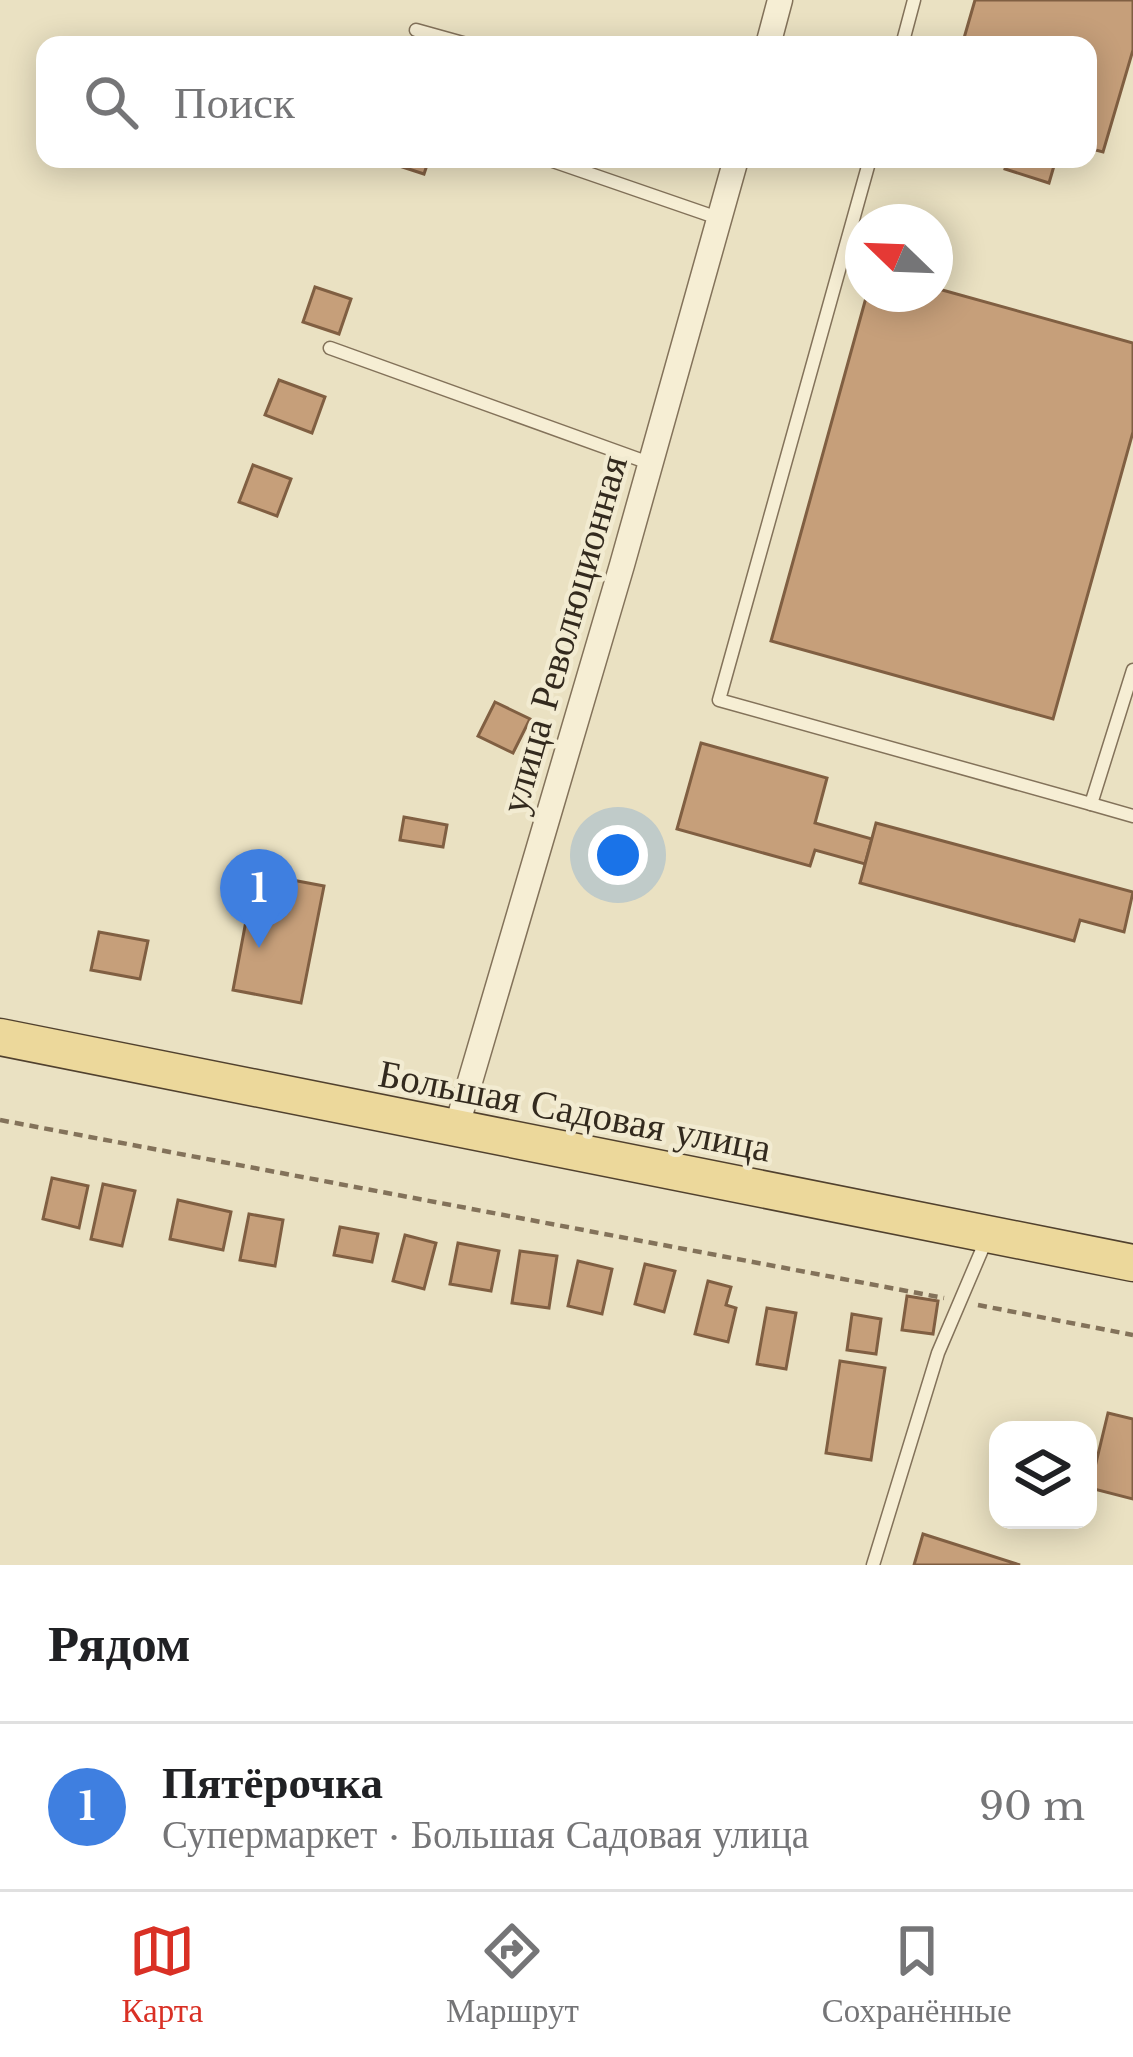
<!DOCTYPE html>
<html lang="ru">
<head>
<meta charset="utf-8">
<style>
  body { margin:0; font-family:"Libre Baskerville",serif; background:#f2f2f2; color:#202124 }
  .controls { position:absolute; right:36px; bottom:36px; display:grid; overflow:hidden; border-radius:24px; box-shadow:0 6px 30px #0003 }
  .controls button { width:108px; height:108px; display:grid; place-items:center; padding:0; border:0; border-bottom:3px solid #e0e0e0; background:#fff; color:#202124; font:60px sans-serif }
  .compass { position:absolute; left:845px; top:204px; width:108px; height:108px; border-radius:50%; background:#fff; box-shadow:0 6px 30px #0003; rotate:293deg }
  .you { position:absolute; left:618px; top:855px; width:42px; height:42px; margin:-30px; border:9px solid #fff; border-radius:50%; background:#1a73e8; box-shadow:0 0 0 18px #1a73e833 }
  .badge { display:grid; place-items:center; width:78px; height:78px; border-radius:50%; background:#d93025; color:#fff; font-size:39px; font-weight:700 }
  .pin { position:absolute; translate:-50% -99px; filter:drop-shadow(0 3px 6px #0008) }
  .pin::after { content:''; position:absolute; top:63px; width:42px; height:36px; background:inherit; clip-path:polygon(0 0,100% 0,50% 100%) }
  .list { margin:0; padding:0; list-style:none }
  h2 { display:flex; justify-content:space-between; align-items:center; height:156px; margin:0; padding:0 48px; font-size:51px }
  h2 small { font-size:39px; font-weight:400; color:#757577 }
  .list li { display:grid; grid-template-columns:78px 1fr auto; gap:36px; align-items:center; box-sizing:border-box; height:168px; padding:0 48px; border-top:3px solid #e0e0e0 }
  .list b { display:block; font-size:45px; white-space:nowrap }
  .list p { margin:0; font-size:39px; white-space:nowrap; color:#757577 }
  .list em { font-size:39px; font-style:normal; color:#757577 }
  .icon { flex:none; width:66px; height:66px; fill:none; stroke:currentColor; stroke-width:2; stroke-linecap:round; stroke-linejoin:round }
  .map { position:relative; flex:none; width:1133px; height:1565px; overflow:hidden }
  .search { position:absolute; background:#fff; box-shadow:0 6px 30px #0003; left:36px; right:36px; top:36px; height:132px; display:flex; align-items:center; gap:30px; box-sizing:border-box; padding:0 42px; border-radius:24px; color:#757577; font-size:45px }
  .sheet { height:324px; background:#fff }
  nav { display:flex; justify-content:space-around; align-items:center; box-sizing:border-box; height:168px; border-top:3px solid #e0e0e0; background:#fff; font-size:33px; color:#757577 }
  nav a { display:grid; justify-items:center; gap:6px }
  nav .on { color:#d93025 }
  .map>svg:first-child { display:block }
  .building { fill:#c69f7a; stroke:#805f42; stroke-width:3 }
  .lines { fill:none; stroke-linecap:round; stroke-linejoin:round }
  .service-casing { stroke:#83725a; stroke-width:15 }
  .minor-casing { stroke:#83725a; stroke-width:27 }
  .primary-casing { stroke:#51412e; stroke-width:39 }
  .path { stroke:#83725a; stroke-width:4.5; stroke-dasharray:9 6; stroke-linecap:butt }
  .service { stroke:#f6eed4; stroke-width:12 }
  .minor { stroke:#f6eed4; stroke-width:24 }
  .primary { stroke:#ecd89b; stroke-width:36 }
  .labels { text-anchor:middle; stroke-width:9; stroke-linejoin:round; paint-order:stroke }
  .street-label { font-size:39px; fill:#332a1e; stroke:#f2ebd1 }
</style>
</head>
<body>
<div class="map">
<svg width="1133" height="1565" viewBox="0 0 1133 1565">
  <rect width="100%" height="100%" fill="#eae1c2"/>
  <!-- building -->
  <g class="building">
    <path d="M975 0H1133V50L1103 152 1088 148V45H962Z"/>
    <path d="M378 159H429L424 174Z"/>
    <path d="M1008 159H1056L1049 183 1005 169Z"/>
    <path d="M315 287 351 299 339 334 303 322Z"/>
    <path d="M935 288 1133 343V432L1053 719 771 641 867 294H935Z"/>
    <path d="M279 380 325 397 312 433 265 415Z"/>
    <path d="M253 465 291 479 277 516 239 502Z"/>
    <path d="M495 702 530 719 513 753 478 736Z"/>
    <path d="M701 743 827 778 815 823 872 839 865 864 815 850 810 866 677 829Z"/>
    <path d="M404 817 447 825 443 847 400 840Z"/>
    <path d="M876 823 1133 892 1124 932 1080 920 1074 941 860 883Z"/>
    <path d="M255 873 324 886 301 1003 233 990Z"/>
    <path d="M99 932 148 941 140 979 91 970Z"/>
    <path d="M52 1178 88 1186 79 1228 43 1219Z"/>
    <path d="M103 1184 135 1191 122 1246 91 1239Z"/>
    <path d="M178 1200 231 1212 223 1250 170 1239Z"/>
    <path d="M249 1214 283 1220 275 1266 240 1260Z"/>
    <path d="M340 1227 378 1234 372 1262 334 1255Z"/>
    <path d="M405 1235 436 1243 424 1289 393 1281Z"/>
    <path d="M458 1243 499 1251 491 1291 450 1284Z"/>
    <path d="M520 1251 557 1256 549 1308 512 1303Z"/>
    <path d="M578 1261 612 1269 602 1314 568 1306Z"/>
    <path d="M645 1264 675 1271 664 1312 635 1304Z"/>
    <path d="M708 1281 731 1287 726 1305 736 1308 728 1342 695 1334Z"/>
    <path d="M907 1296 938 1301 933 1334 902 1330Z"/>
    <path d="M767 1308 796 1313 786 1369 757 1364Z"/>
    <path d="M852 1314 881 1319 876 1354 847 1350Z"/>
    <path d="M840 1361 885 1368 871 1460 826 1453Z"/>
    <path d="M1108 1413 1133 1419V1499L1090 1488Z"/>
    <path d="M923 1534 1020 1565H914Z"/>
  </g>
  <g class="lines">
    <defs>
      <g id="service">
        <path d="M416 30 470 45"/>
        <path d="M902 45 914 0"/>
        <path d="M547 159 718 218"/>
        <path d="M870 159 719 700 1091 804"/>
        <path d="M330 348 649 463"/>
        <path d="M1133 670 1091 804 1133 816"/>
        <path d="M873 1565 938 1353 987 1238"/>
      </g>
      <g id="minor">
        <path d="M768 45 780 0"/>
        <path d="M456 1129 622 565 736 159"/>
      </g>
      <path id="primary" d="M0 1037 1133 1263"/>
    </defs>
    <!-- service casing -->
    <use href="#service" class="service-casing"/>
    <!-- minor casing -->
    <use href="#minor" class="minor-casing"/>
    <!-- primary casing -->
    <use href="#primary" class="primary-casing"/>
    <!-- path -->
    <g class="path">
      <path d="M0 1120 944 1298"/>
      <path d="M978 1305 1133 1335"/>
    </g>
    <!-- service -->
    <use href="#service" class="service"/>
    <!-- minor -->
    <use href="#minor" class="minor"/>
    <!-- primary -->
    <use href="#primary" class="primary"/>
  </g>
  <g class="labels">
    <!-- street labels -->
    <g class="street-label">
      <text transform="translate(563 634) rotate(-74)" y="14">улица Революционная</text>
      <text transform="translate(575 1110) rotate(11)" y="14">Большая Садовая улица</text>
    </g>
  </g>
</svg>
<div class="controls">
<button><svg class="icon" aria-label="layers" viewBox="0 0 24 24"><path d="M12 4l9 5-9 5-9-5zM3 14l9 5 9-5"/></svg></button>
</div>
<svg class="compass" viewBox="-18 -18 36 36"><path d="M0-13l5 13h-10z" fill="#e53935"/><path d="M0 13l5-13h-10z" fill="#757577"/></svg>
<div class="you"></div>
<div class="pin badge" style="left:259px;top:948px;background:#3f7fe0">1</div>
<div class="search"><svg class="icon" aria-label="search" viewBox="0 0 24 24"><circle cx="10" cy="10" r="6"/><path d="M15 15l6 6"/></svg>Поиск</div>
</div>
<section class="sheet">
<h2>Рядом<small></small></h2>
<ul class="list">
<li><span class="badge" style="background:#3f7fe0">1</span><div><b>Пятёрочка</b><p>Супермаркет · Большая Садовая улица</p></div><em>90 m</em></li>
</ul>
</section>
<nav>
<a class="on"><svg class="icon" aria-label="map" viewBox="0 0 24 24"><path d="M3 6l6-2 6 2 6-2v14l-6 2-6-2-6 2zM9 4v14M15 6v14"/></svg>Карта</a>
<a><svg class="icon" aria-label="directions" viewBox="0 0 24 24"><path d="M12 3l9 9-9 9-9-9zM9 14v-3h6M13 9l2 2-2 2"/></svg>Маршрут</a>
<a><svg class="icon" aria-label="saved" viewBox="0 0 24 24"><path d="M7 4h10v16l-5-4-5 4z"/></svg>Сохранённые</a>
</nav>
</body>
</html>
